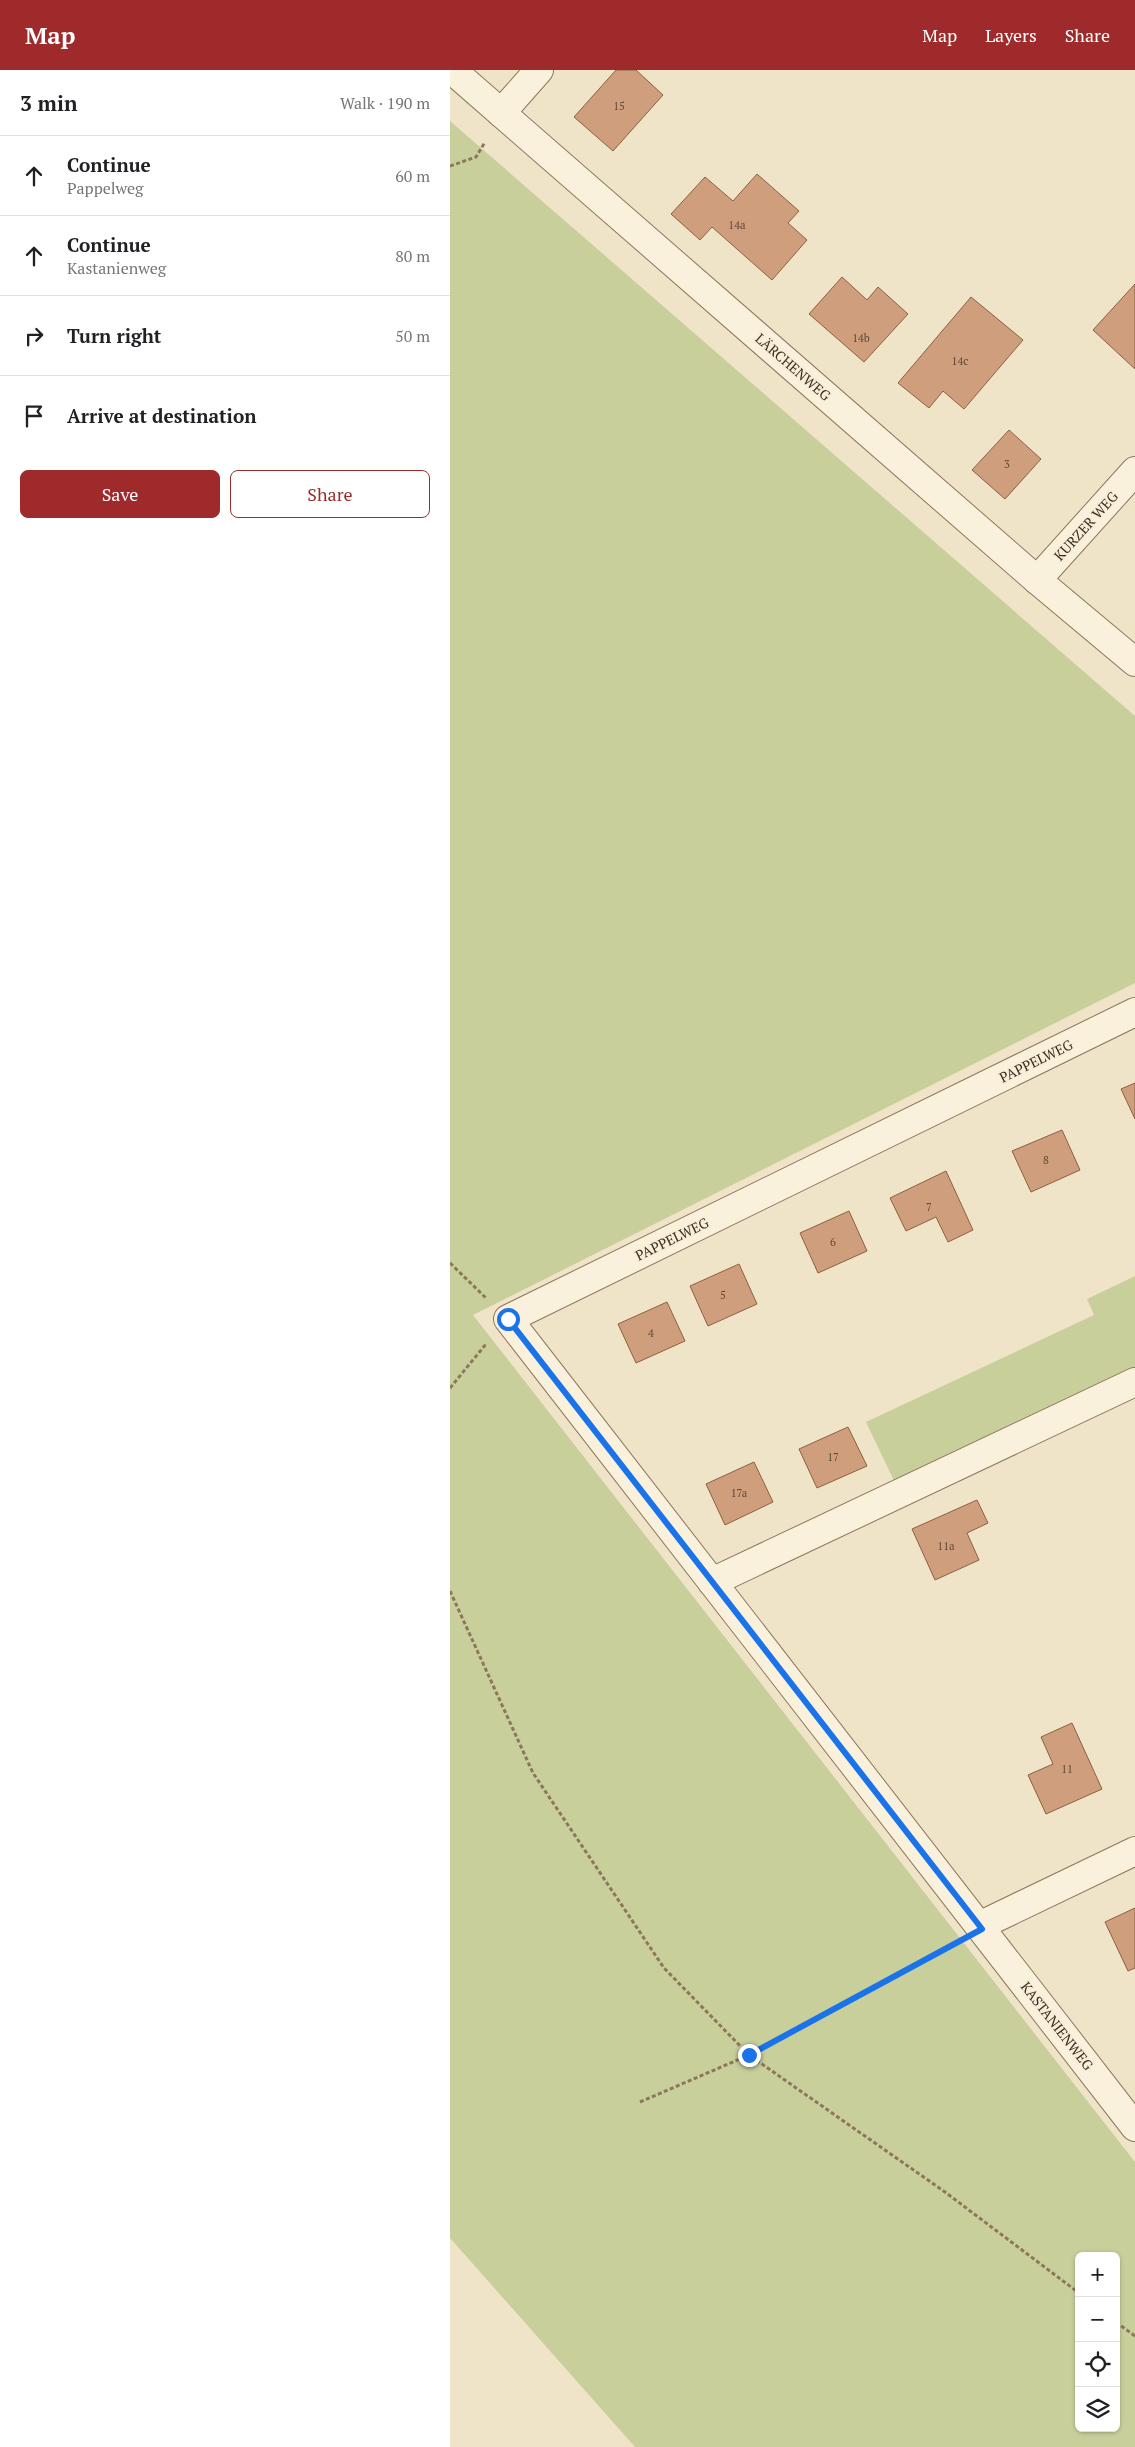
<!DOCTYPE html>
<html lang="en">
<head>
<meta charset="utf-8">
<style>
  body { margin:0; font-family:"PT Serif",serif; background:#f2f2f2; color:#202124 }
  .controls { position:absolute; right:15px; bottom:15px; display:grid; overflow:hidden; border-radius:8px; box-shadow:0 1px 4px #0004 }
  .controls button { width:45px; height:45px; display:grid; place-items:center; padding:0; border:0; border-bottom:1px solid #e0e0e0; background:#fff; color:#202124; font:25px sans-serif }
  .stop { position:absolute; width:15px; height:15px; margin:-11px; border:4px solid #1a73e8; border-radius:50%; background:#fff }
  .stop.end { background:#1a73e8; border-color:#fff; box-shadow:0 1px 5px #0008 }
  .list { margin:0; padding:0; list-style:none }
  h2 { display:flex; justify-content:space-between; align-items:center; height:65px; margin:0; padding:0 20px; font-size:21px }
  h2 small { font-size:16px; font-weight:400; color:#757577 }
  .list li { display:grid; grid-template-columns:32px 1fr auto; gap:15px; align-items:center; box-sizing:border-box; height:80px; padding:0 20px; border-top:1px solid #e0e0e0 }
  .list b { display:block; font-size:19px; white-space:nowrap }
  .list p { margin:0; font-size:16px; white-space:nowrap; color:#757577 }
  .list em { font-size:16px; font-style:normal; color:#757577 }
  .actions { display:flex; gap:10px; padding:15px 20px }
  .actions a { flex:1; padding:11px 0; border:1px solid #9e2a2b; border-radius:8px; text-align:center; font-size:18px; color:#9e2a2b }
  .actions .main { background:#9e2a2b; color:#fff }
  .icon { flex:none; width:28px; height:28px; fill:none; stroke:currentColor; stroke-width:2; stroke-linecap:round; stroke-linejoin:round }
  .map { position:relative; flex:none; width:685px; height:2377px; overflow:hidden }
  header { display:flex; align-items:center; gap:30px; box-sizing:border-box; height:70px; padding:0 25px; background:#9e2a2b; color:#fff }
  header strong { font-size:24px }
  nav { display:flex; gap:28px; margin-inline-start:auto; font-size:18px }
  main { display:flex }
  aside { flex:1; background:#fff }
  .map>svg:first-child { display:block }
  .green { fill:#c9cf9b; fill-rule:evenodd }
  .building { fill:#cf9f7d; stroke:#8d5f41 }
  .lines { fill:none; stroke-linecap:round; stroke-linejoin:round }
  .minor-casing { stroke:#8d765c; stroke-width:30 }
  .path { stroke:#8d765c; stroke-width:3; stroke-dasharray:4 2.5; stroke-linecap:butt }
  .minor { stroke:#faf1dc; stroke-width:28 }
  .route { stroke:#1a73e8; stroke-width:6 }
  .labels { text-anchor:middle; stroke-width:4; stroke-linejoin:round; paint-order:stroke }
  .number-label { font-size:11px; fill:#624a37 }
  .street-label { font-size:14px; fill:#3d2e20; stroke:#f7eed8 }
</style>
</head>
<body>
<header>
<strong>Map</strong>
<nav><a>Map</a><a>Layers</a><a>Share</a></nav>
</header>
<main>
<aside>
<h2>3 min<small>Walk · 190 m</small></h2>
<ul class="list">
<li><svg class="icon" aria-label="ahead" viewBox="0 0 24 24"><path d="M12 20V5M6 11l6-6 6 6"/></svg><div><b>Continue</b><p>Pappelweg</p></div><em>60 m</em></li>
<li><svg class="icon" aria-label="ahead" viewBox="0 0 24 24"><path d="M12 20V5M6 11l6-6 6 6"/></svg><div><b>Continue</b><p>Kastanienweg</p></div><em>80 m</em></li>
<li><svg class="icon" aria-label="right" viewBox="0 0 24 24"><path d="M7 20v-9h11M14 6l5 5-5 5"/></svg><div><b>Turn right</b></div><em>50 m</em></li>
<li><svg class="icon" aria-label="arrive" viewBox="0 0 24 24"><path d="M6 21V4h12l-3 4 3 4H6"/></svg><div><b>Arrive at destination</b></div></li>
</ul>
<div class="actions"><a class="main">Save</a><a>Share</a></div>
</aside>
<div class="map">
<svg width="685" height="2377" viewBox="0 0 685 2377">
  <rect width="100%" height="100%" fill="#f0e4c8"/>
  <!-- green -->
  <g class="green">
    <path d="M0 51 685 646V913L23 1245 685 2092V2377H185L0 2168ZM629 2186H666V2358H629Z"/>
    <path d="M685 1206V1328L456 1436 416 1352 644 1245 637 1229Z"/>
  </g>
  <!-- building -->
  <g class="building">
    <path d="M166 0H186L213 25 163 81 124 47Z"/>
    <path d="M307 104 349 141 338 153 357 170 322 210 262 157 250 170 221 144 255 107 283 131Z"/>
    <path d="M392 207 417 230 428 217 458 244 414 292 359 244Z"/>
    <path d="M685 214V299L643 260Z"/>
    <path d="M521 227 573 270 514 339 493 321 479 338 448 313Z"/>
    <path d="M559 360 591 389 555 429 522 400Z"/>
    <path d="M685 1013V1049L671 1019Z"/>
    <path d="M612 1060 630 1100 581 1122 562 1081Z"/>
    <path d="M496 1101 523 1160 498 1172 486 1147 456 1161 440 1128Z"/>
    <path d="M399 1141 417 1181 368 1203 350 1163Z"/>
    <path d="M289 1194 307 1234 258 1256 240 1216Z"/>
    <path d="M217 1232 235 1271 186 1293 168 1254Z"/>
    <path d="M398 1357 417 1396 367 1418 349 1379Z"/>
    <path d="M304 1392 323 1432 275 1455 256 1414Z"/>
    <path d="M527 1430 538 1453 517 1463 529 1490 485 1510 462 1459Z"/>
    <path d="M622 1653 652 1719 596 1744 578 1705 603 1694 591 1667Z"/>
    <path d="M685 1838V1898L678 1901 655 1852Z"/>
  </g>
  <g class="lines">
    <defs>
      <g id="minor">
        <path d="M2 0 587 510 685 592"/>
        <path d="M51 43 89 0"/>
        <path d="M587 510 685 401"/>
        <path d="M685 942 58 1249 685 2057"/>
        <path d="M262 1512 685 1312"/>
        <path d="M529 1856 685 1781"/>
      </g>
    </defs>
    <!-- minor casing -->
    <use href="#minor" class="minor-casing"/>
    <!-- path -->
    <g class="path">
      <path d="M0 96 26 87 35 72"/>
      <path d="M0 1193 36 1228"/>
      <path d="M0 1318 36 1274"/>
      <path d="M0 1521 83 1703 214 1898 299 1985 495 2122 629 2223"/>
      <path d="M190 2032 299 1985 502 1875"/>
      <path d="M666 2252 685 2266"/>
    </g>
    <!-- minor -->
    <use href="#minor" class="minor"/>
  </g>
  <g class="lines">
    <!-- route -->
    <path class="route" d="M58 1249 532 1859 299 1985"/>
  </g>
  <g class="labels">
    <!-- number labels -->
    <g class="number-label">
      <text x="169" y="40">15</text>
      <text x="287" y="159">14a</text>
      <text x="411" y="272">14b</text>
      <text x="510" y="295">14c</text>
      <text x="557" y="398">3</text>
      <text x="596" y="1094">8</text>
      <text x="479" y="1141">7</text>
      <text x="383" y="1176">6</text>
      <text x="273" y="1229">5</text>
      <text x="201" y="1267">4</text>
      <text x="383" y="1391">17</text>
      <text x="289" y="1427">17a</text>
      <text x="496" y="1480">11a</text>
      <text x="617" y="1703">11</text>
    </g>
    <!-- street labels -->
    <g class="street-label">
      <text transform="translate(343 297) rotate(41)" y="5">LÄRCHENWEG</text>
      <text transform="translate(636 456) rotate(-48)" y="5">KURZER WEG</text>
      <text transform="translate(586 991) rotate(-26)" y="5">PAPPELWEG</text>
      <text transform="translate(222 1169) rotate(-26)" y="5">PAPPELWEG</text>
      <text transform="translate(607 1956) rotate(52)" y="5">KASTANIENWEG</text>
    </g>
  </g>
</svg>
<div class="controls">
<button>+</button>
<button>−</button>
<button><svg class="icon" aria-label="locate" viewBox="0 0 24 24"><circle cx="12" cy="12" r="6"/><path d="M12 2v4M12 18v4M2 12h4M18 12h4"/></svg></button>
<button><svg class="icon" aria-label="layers" viewBox="0 0 24 24"><path d="M12 4l9 5-9 5-9-5zM3 14l9 5 9-5"/></svg></button>
</div>
<div class="stop" style="left:58px;top:1249px"></div>
<div class="stop end" style="left:299px;top:1985px"></div>
</div>
</main>
</body>
</html>
